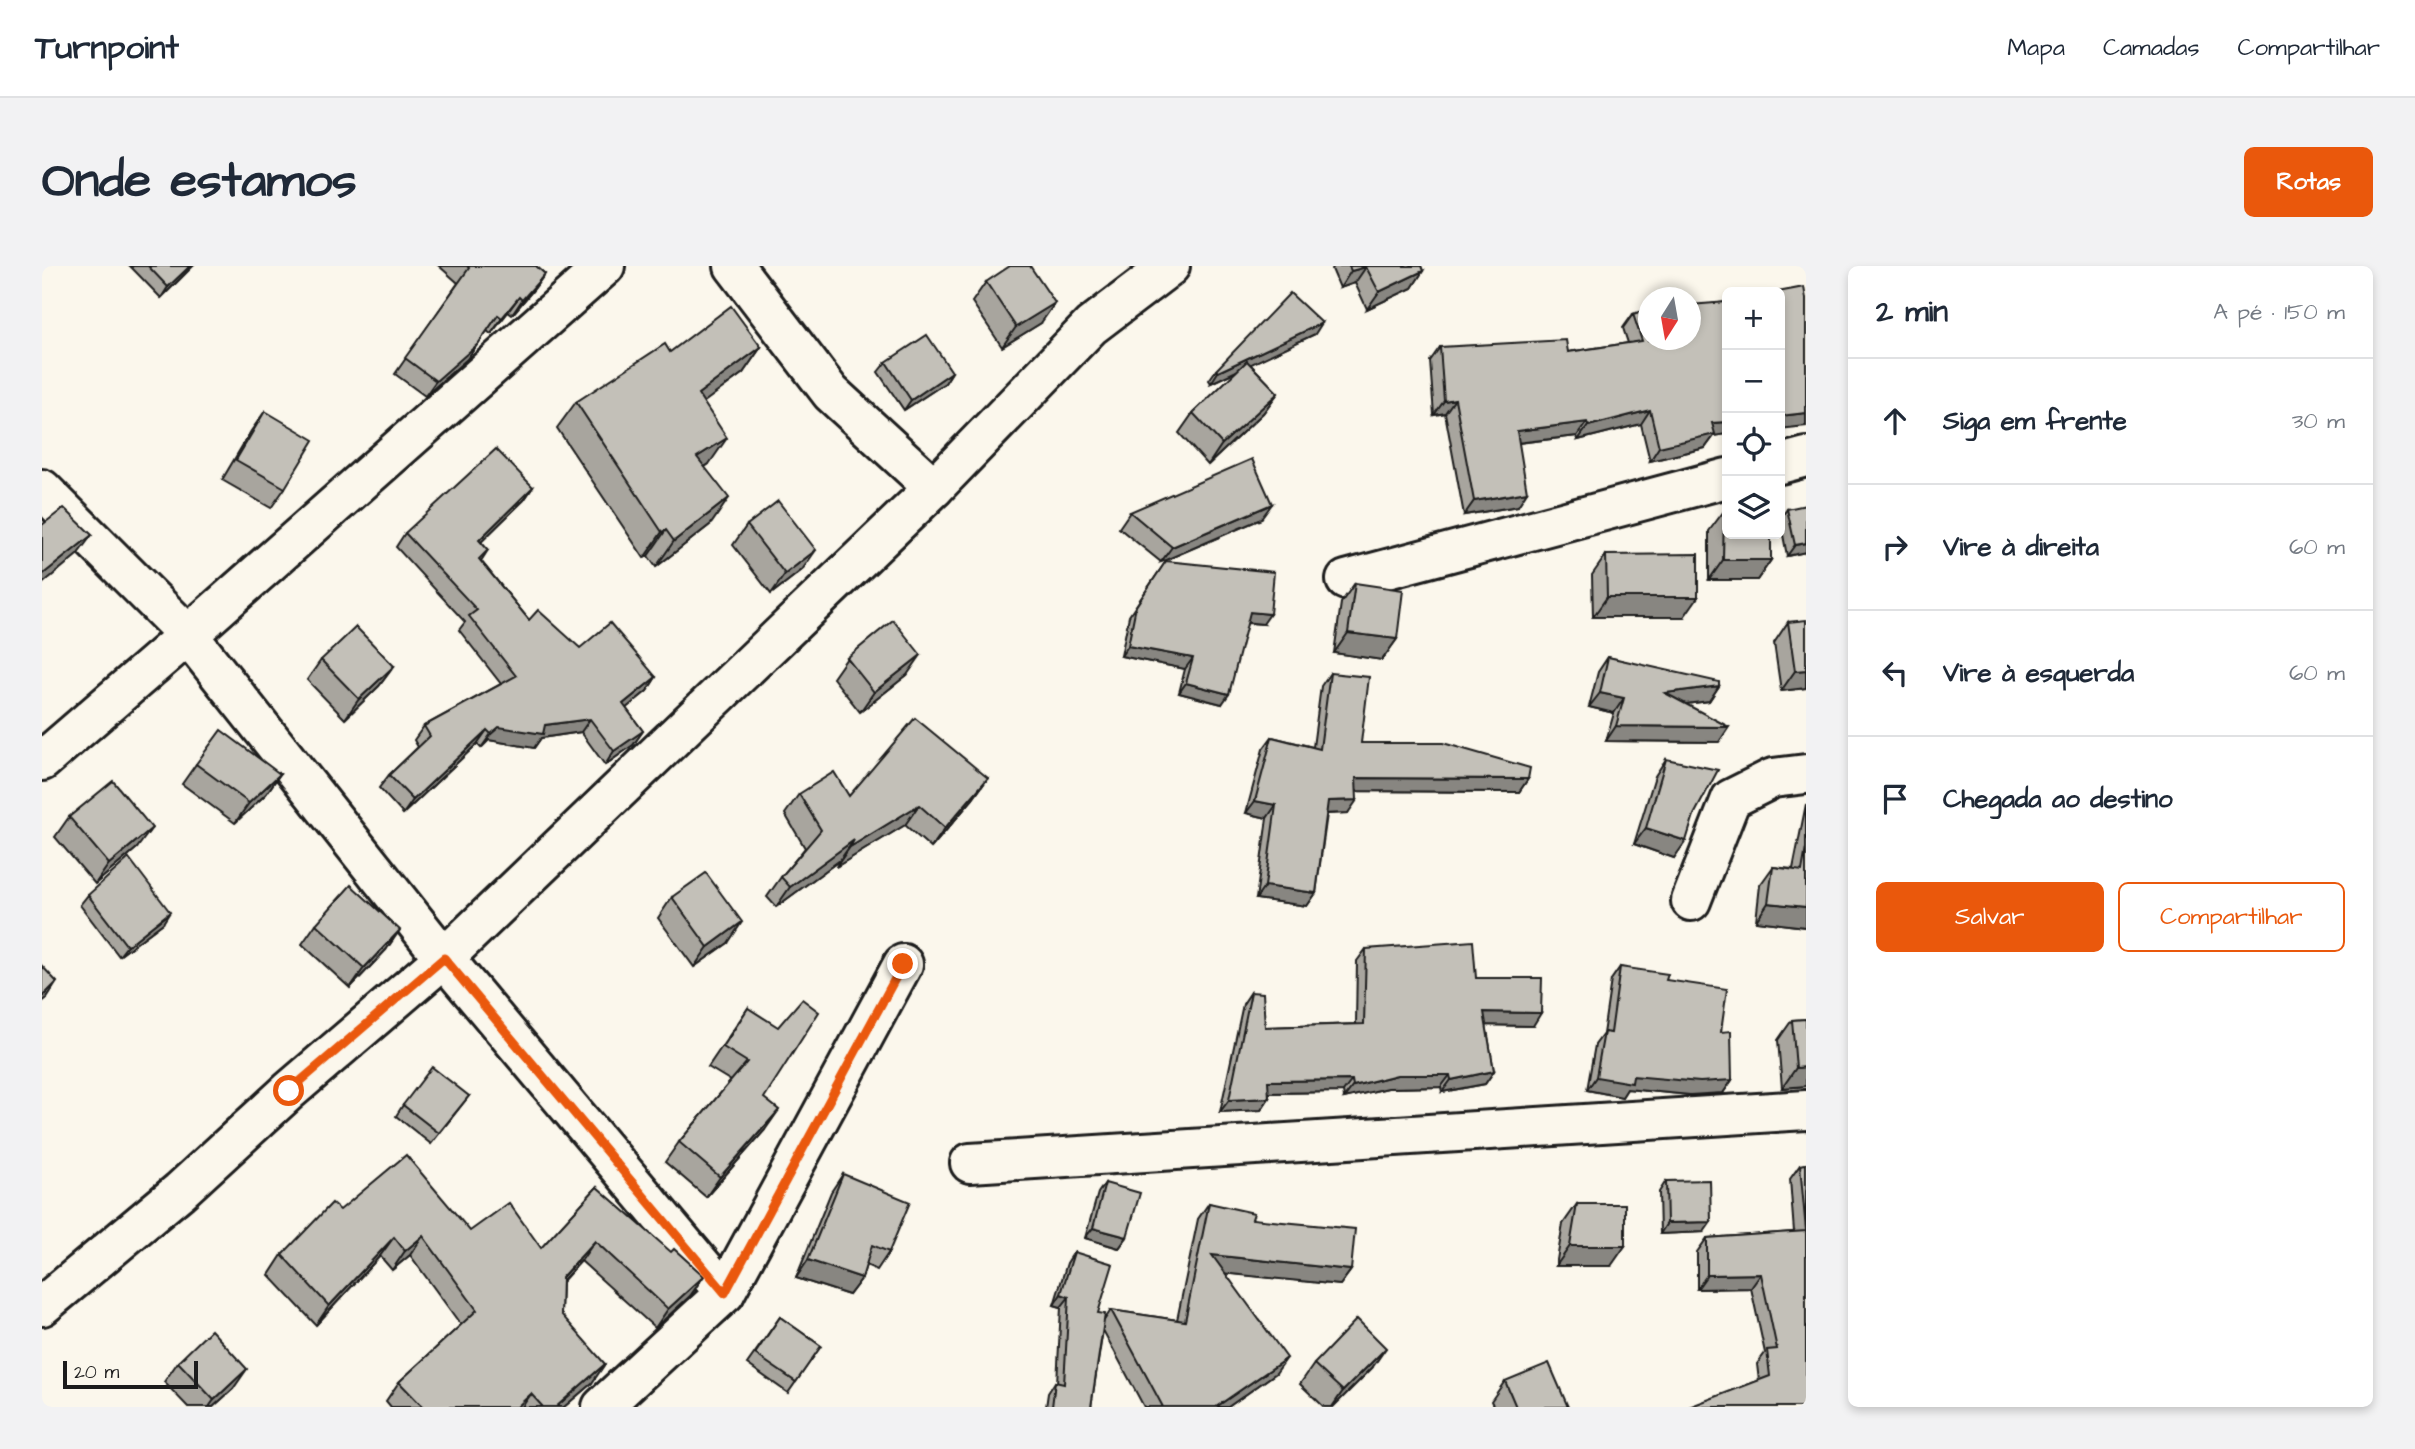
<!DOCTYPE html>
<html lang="pt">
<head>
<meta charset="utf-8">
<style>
  body { margin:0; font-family:"Architects Daughter",sans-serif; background:#f2f2f3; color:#1f2937 }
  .controls { position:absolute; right:21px; top:21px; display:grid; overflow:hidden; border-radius:10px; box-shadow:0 4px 10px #0003 }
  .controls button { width:63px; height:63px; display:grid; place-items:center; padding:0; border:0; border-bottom:2px solid #e0e1e3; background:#fff; color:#1f2937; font:35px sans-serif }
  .compass { position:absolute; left:1596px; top:21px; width:63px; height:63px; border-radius:50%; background:#fff; box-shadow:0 4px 10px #0003; rotate:191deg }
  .scale { position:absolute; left:21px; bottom:18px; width:135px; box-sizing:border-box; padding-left:7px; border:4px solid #1c1c1c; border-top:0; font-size:19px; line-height:24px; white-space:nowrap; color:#1c1c1c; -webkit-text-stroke:5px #fbf7ec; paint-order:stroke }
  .stop { position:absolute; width:21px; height:21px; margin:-16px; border:5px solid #ea580c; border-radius:50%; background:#fff }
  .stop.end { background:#ea580c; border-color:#fff; box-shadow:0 2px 7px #0008 }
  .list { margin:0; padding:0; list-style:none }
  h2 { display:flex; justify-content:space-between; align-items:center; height:91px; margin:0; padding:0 28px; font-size:30px }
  h2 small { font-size:23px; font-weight:400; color:#747a83 }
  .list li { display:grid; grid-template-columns:46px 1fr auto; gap:21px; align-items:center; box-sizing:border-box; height:126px; padding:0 28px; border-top:2px solid #e0e1e3 }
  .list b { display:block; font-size:26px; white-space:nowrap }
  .list em { font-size:23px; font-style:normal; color:#747a83 }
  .actions { display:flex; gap:14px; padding:21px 28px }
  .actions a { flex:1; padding:16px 0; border:2px solid #ea580c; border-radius:10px; text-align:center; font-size:24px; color:#ea580c }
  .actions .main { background:#ea580c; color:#fff }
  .icon { flex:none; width:38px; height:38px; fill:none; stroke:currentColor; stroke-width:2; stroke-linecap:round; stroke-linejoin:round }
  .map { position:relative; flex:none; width:1764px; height:1141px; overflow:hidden; border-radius:10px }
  header { display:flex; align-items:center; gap:42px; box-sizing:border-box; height:98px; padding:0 35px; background:#fff; border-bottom:2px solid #e0e1e3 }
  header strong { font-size:33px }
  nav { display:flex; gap:38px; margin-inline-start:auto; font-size:24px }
  .intro { display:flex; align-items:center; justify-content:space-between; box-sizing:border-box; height:168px; padding:0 42px }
  h1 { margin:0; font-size:49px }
  .button { padding:18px 32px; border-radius:10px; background:#ea580c; color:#fff; font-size:24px; font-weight:700 }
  main { display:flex; gap:42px; padding:0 42px }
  aside { flex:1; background:#fff; border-radius:10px; box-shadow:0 4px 10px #0003 }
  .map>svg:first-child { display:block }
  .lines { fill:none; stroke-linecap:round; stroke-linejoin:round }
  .minor-casing { stroke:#1c1c1c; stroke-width:44 }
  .minor { stroke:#fbf7ec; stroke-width:38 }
  .wall { fill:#a8a59e; stroke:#1c1c1c; stroke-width:2 }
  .shaded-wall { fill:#888681; stroke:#1c1c1c; stroke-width:2 }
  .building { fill:#c3c0b8; stroke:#1c1c1c; stroke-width:2 }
  .route { stroke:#ea580c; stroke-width:9 }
</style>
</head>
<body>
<header>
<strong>Turnpoint</strong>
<nav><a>Mapa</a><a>Camadas</a><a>Compartilhar</a></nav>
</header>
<div class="intro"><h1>Onde estamos</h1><a class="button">Rotas</a></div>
<main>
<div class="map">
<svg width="1764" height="1141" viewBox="0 0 1764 1141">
  <rect width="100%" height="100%" fill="#fbf7ec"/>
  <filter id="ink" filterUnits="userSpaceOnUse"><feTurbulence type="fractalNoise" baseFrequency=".0143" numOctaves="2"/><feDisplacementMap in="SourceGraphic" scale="14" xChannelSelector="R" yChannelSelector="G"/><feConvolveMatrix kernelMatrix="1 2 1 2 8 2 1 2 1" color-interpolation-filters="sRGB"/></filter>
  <g filter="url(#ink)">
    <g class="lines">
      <defs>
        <g id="minor">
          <path d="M1738 198 1764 191"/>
          <path d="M892 222 1049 60 1128 0"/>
          <path d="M0 223 146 369 402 692 683 1027"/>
          <path d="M1304 314 1685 212"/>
          <path d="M0 495 146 369 563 0"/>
          <path d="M1649 635 1689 533 1731 512 1764 508"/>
          <path d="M928 897 1764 844"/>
          <path d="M0 1040 138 925 247 825 402 692 892 222 789 127 692 0"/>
          <path d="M560 1141 683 1027 861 698"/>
        </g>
      </defs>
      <!-- minor casing -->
      <use href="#minor" class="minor-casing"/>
      <!-- minor -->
      <use href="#minor" class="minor"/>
    </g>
    <!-- wall -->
    <g class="wall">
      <path d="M88 0H151L119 32Z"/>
      <path d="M397 0H494L503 8 492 23 470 49 466 46 449 68 445 65 425 93 383 130 353 108 416 17Z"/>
      <path d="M1292 0H1379L1381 5 1370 22 1325 43 1313 17 1298 22 1290 3Z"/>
      <path d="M944 16 999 57 960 81 930 36Z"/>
      <path d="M1685 36V168L1672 170 1663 182 1608 195 1599 158 1536 174 1535 170 1477 177 1476 240 1422 249 1403 147 1392 149 1388 95 1398 81 1526 86 1586 77 1581 62 1591 48Z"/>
      <path d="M1273 68 1208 98 1236 127 1221 147 1166 199 1137 167 1151 147 1197 104 1169 117 1167 114 1174 104Z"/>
      <path d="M719 81 701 107 661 136 667 198 663 201 669 258 614 301 606 290 602 292 515 162 534 136 628 86Z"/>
      <path d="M844 96 910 106 903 117 862 144 836 106Z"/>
      <path d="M223 145 243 222 229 242 180 214 209 165Z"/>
      <path d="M491 221 482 234 439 276 446 284 439 295 487 354 538 382 614 411 605 425 584 442 601 465 591 479 563 499 539 466 499 472 492 482 447 474 439 482 435 478 361 548 337 522 347 509 376 481 372 474 382 460 459 418 417 364 423 356 354 281 363 267Z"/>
      <path d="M1745 243 1764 286 1745 290 1738 253Z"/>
      <path d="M1682 245 1729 294 1715 314H1667V265Z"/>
      <path d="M1088 246 1219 253 1119 296 1077 262Z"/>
      <path d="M705 259 760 304 729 328 691 279Z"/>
      <path d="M1564 289 1642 351H1551L1550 309Z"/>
      <path d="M1124 295 1221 358 1205 357 1180 438 1137 427 1143 403 1079 390 1087 350Z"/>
      <path d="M1313 317 1355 373 1340 394 1292 387 1299 337Z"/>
      <path d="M1746 356 1764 422 1739 425 1732 377Z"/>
      <path d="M1566 391 1677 420 1667 435 1643 438 1677 476 1564 475 1572 447 1547 441 1556 406Z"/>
      <path d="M805 392 865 409 818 446 791 412Z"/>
      <path d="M279 394 352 400 337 420 303 453 265 414Z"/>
      <path d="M1288 407 1319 477 1486 513 1477 526 1315 525 1306 547 1285 548 1274 627 1265 640 1214 633 1225 552 1204 547 1221 483 1230 471 1271 481 1279 420Z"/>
      <path d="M1624 493 1652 549 1632 592 1592 578 1613 510Z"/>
      <path d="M154 498 238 508 224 528 193 557 140 518Z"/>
      <path d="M946 512 931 533 889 582 863 559 794 601 798 594 734 641 725 631 739 611 763 582 743 548 757 528 807 530Z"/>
      <path d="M1764 538V661L1714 655 1718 619 1731 601 1751 603Z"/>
      <path d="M27 551 95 582 53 618 13 571Z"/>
      <path d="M46 629 121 657 77 690 38 639Z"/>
      <path d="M630 631 686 677 652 701 616 652Z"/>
      <path d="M274 658 344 684 308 722 260 678Z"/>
      <path d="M1324 683 1434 712 1491 760 1444 759 1452 805 1443 818 1400 826 1399 821 1346 822 1302 832 1301 826 1227 827V832L1219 844 1178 846 1201 738 1209 726 1223 761 1314 758 1315 695Z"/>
      <path d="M1578 701 1624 714 1679 766 1690 814 1681 827 1648 829 1585 823 1580 831 1545 824 1553 779 1561 768 1569 714Z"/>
      <path d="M706 742 722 832 723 864 664 931 623 896 637 876 689 815 666 801Z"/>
      <path d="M1764 753V820L1740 822 1736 774 1750 754Z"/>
      <path d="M427 830 389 878 354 850 361 839Z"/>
      <path d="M1764 898V1141L1717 1115 1715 1098 1723 1087 1709 1022 1655 1023V986L1665 972 1752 966 1748 913 1758 899Z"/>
      <path d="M801 908 847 986 835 1004 824 999 820 1012 807 1029 754 1012 789 926Z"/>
      <path d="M1624 915 1662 966 1618 968 1617 926Z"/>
      <path d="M1063 917 1085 971 1077 982 1043 972 1056 927Z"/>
      <path d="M555 921 648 1030 613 1062 539 995 520 1016 519 1048 550 1117 522 1141H349L344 1135 357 1116 419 1059 368 989 350 1004 338 990 274 1059 227 1009 240 989 298 944 428 965 499 982Z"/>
      <path d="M1167 937 1210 953 1309 1004 1298 1019 1183 1007 1234 1107 1186 1141H1102L1061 1064 1049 1141H1004L1006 1127 1013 1116 1015 1117 1019 1041 1012 1039 1025 997 1032 986 1056 1047 1063 1053 1069 1044 1135 1054 1156 953Z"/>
      <path d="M1535 938 1569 1000H1514L1521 958Z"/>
      <path d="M738 1051 779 1080 746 1127 705 1098Z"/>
      <path d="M136 1096 191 1123 171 1141H146L122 1116Z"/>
      <path d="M1272 1098 1330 1102 1291 1141H1282L1258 1118Z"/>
      <path d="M1463 1115 1526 1141H1452L1449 1135Z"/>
    </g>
    <!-- shaded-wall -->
    <g class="shaded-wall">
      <path d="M148 0H151L119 32 126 21Z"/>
      <path d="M1324 1 1313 17 1298 22 1309 5Z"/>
      <path d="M1381 5 1370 22 1325 43 1337 26Z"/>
      <path d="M503 8 492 23 470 49 480 34Z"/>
      <path d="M477 31 466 46 449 68 460 52Z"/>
      <path d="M1013 37 999 57 960 81 974 61Z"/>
      <path d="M456 49 425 93 383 130 394 115Z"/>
      <path d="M1280 57 1273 68 1169 117 1176 106Z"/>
      <path d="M719 81 701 107 638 154 656 128Z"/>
      <path d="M910 106 903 117 862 144 869 134Z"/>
      <path d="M1236 127 1221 147 1166 199 1180 178Z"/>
      <path d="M1413 133 1403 147 1392 149 1402 135Z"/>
      <path d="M1608 144 1599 158 1536 174 1546 160Z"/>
      <path d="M1764 147V160L1738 163V150Z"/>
      <path d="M1545 156 1535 170 1465 178 1475 165Z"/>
      <path d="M1685 156V168L1672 170 1663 182 1608 195 1617 181 1670 157Z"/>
      <path d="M685 172 667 198 637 217 655 191Z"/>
      <path d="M491 221 482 234 427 288 437 274Z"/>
      <path d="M1485 226 1476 240 1422 249 1432 235Z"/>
      <path d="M687 232 669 258 614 301 632 275Z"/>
      <path d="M1230 238 1219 253 1119 296 1130 281Z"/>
      <path d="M624 264 606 290 602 292 620 266Z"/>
      <path d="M50 269 35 289 0 318V309Z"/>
      <path d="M1764 277V286L1745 290 1753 279Z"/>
      <path d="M774 284 760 304 729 328 743 308Z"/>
      <path d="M1681 294H1729L1715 314H1667Z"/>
      <path d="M1565 331H1656L1642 351H1551Z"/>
      <path d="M1208 346 1228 348 1221 358 1201 356Z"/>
      <path d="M1306 367 1355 373 1340 394 1292 387Z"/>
      <path d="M1086 380 1151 392 1143 403 1079 390Z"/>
      <path d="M879 389 865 409 818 446 832 426Z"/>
      <path d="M352 400 337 420 303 453 317 433Z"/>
      <path d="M1764 404V422L1739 425 1753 405Z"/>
      <path d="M614 411 605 425 572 452 581 438Z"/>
      <path d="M1144 417 1187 428 1180 438 1137 427Z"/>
      <path d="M1677 420 1667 435 1612 442 1623 427Z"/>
      <path d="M1558 427 1582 432 1572 447 1547 441Z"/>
      <path d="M548 453 539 466 499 472 492 482 447 474 439 482 449 468 457 461 503 459Z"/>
      <path d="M1574 460 1687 461 1677 476 1564 475Z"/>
      <path d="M445 464 435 478 361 548 371 534Z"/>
      <path d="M601 465 591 479 563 499 572 485Z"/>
      <path d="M238 508 224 528 193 557 207 537Z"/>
      <path d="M946 512 931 533 889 582 903 562Z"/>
      <path d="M1314 512 1486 513 1477 526 1305 525Z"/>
      <path d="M1315 534 1306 547 1277 548 1286 535Z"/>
      <path d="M1213 535 1234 539 1225 552 1204 547Z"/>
      <path d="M877 539 863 559 794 601 808 581Z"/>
      <path d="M110 562 95 582 53 618 67 598Z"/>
      <path d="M1604 562 1644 575 1632 592 1592 578Z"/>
      <path d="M812 574 798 594 734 641 748 621Z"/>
      <path d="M1223 620 1274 627 1265 640 1214 633Z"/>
      <path d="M1726 637 1764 641V661L1714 655Z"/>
      <path d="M128 646 121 657 77 690 85 680Z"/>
      <path d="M700 656 686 677 652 701 666 681Z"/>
      <path d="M358 664 344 684 308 722 322 702Z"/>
      <path d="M15 716 4 733 0 736V731Z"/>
      <path d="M1442 746 1499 747 1491 760 1433 759Z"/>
      <path d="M1764 801V820L1740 822 1754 802Z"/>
      <path d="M1452 805 1443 818 1400 826 1409 814Z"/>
      <path d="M1355 809H1408L1399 821 1346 822 1302 832 1311 820Z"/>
      <path d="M1591 810 1690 814 1681 827 1648 829 1585 823 1580 831 1545 824 1554 811Z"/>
      <path d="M1310 814 1301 826 1218 827 1226 815Z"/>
      <path d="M1227 832 1219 844 1178 846 1187 834Z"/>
      <path d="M737 844 723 864 664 931 678 911Z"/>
      <path d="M1669 956 1662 966 1618 968 1625 957Z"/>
      <path d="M1051 962 1085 971 1077 982 1043 972Z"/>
      <path d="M381 970 368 989 350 1004 363 985Z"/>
      <path d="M352 971 338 990 274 1059 287 1040Z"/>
      <path d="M553 975 539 995 506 1030 520 1011Z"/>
      <path d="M1528 980H1583L1569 1000H1514Z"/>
      <path d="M1170 989 1309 1004 1298 1019 1159 1005Z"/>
      <path d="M766 994 820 1012 807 1029 754 1012Z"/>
      <path d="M1719 1008 1709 1022 1655 1023 1665 1009Z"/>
      <path d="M662 1010 648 1030 613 1062 626 1043Z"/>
      <path d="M1019 1028 1027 1031 1019 1041 1012 1039Z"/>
      <path d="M1344 1082 1330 1102 1291 1141H1290L1301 1125Z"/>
      <path d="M1245 1092 1234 1107 1186 1141H1174Z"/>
      <path d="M563 1098 550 1117 522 1141H514Z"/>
      <path d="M205 1103 191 1123 171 1141H167L172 1134Z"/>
      <path d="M489 1128 480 1141H475Z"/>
    </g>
    <!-- building -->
    <g class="building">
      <path d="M106 0H148L126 21Z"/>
      <path d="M425 0H494L503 8 480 34 477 31 460 52 456 49 436 78 394 115 363 92 427 2Z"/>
      <path d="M968 0H988L1013 37 974 61 944 16Z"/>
      <path d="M1307 0H1379L1381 5 1337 26 1324 1 1309 5Z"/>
      <path d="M1762 21 1764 33V147L1738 150V26H1736Z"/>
      <path d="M1248 27 1280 57 1176 106 1174 104Z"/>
      <path d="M1685 36V156L1670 157 1673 168 1617 181 1608 144 1546 160 1545 156 1475 165 1485 226 1432 235 1413 133 1402 135 1398 81 1524 74 1526 86 1600 75 1591 48 1606 43V74H1648V39Z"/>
      <path d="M689 40 719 81 656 128 685 172 655 191 687 232 632 275 624 264 620 266 534 136 623 78 628 86Z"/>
      <path d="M885 69 910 106 869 134 844 96Z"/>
      <path d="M1205 95 1236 127 1180 178 1151 147Z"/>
      <path d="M223 145 272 174 243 222 194 194Z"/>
      <path d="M454 183 491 221 437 274 446 284 437 293 487 354 496 344 538 382 568 357 614 411 581 438 601 465 572 485 548 453 503 459 501 468 457 461 449 468 445 464 371 534 347 509 388 470 382 460 474 410 427 350 435 344 363 267Z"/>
      <path d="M1210 193 1230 238 1130 281 1088 246Z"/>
      <path d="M736 235 774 284 743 308 705 259Z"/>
      <path d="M1764 239V277L1753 279 1745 243Z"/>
      <path d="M22 242 50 269 0 309V259Z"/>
      <path d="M1682 245H1685V268H1729V294H1681Z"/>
      <path d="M1656 288V331H1565L1564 289Z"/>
      <path d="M1124 295 1232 306 1228 348 1208 346 1187 428 1144 417 1151 392 1086 380 1094 340Z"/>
      <path d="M1313 317 1361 324 1355 373 1306 367Z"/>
      <path d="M851 354 879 389 832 426 805 392Z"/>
      <path d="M1764 354V404L1753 405 1746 356Z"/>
      <path d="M314 361 352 400 317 433 279 394Z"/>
      <path d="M1566 391 1677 416V420L1623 427 1687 461 1574 460 1582 432 1558 427Z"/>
      <path d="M1288 407 1327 411 1319 477H1401L1488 502 1486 513 1314 512 1315 534 1286 535 1274 627 1223 620 1234 539 1213 535 1230 471 1278 483Z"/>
      <path d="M873 452 946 512 903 562 877 539 808 581 812 574 748 621 739 611 779 564 757 528 792 506 807 530Z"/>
      <path d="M179 464 238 508 207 537 154 498Z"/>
      <path d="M1624 493 1676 504 1652 549 1644 575 1604 562Z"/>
      <path d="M71 515 110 562 67 598 27 551Z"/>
      <path d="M1764 582V641L1726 637 1731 601 1760 605Z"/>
      <path d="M87 592 128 646 85 680 46 629Z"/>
      <path d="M664 607 700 656 666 681 630 631Z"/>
      <path d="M309 619 358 664 322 702 274 658Z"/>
      <path d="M1431 675 1434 712H1500L1499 747 1442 746 1452 805 1409 814 1408 809H1355L1311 820 1310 814 1226 815 1227 832 1187 834 1209 726 1221 727 1223 761 1322 758 1324 683Z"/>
      <path d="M0 700 15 716 0 731Z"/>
      <path d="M1578 701 1626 708 1624 714 1685 723 1679 766 1689 765 1690 814 1658 816 1591 810 1590 817 1554 811 1562 766 1569 767Z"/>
      <path d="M760 733 777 746 722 832 737 844 678 911 637 876 705 796 681 781 706 742 736 761Z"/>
      <path d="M1764 753V801L1754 802 1750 754Z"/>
      <path d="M390 801 427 830 397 867 361 839Z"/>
      <path d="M364 889 428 965 467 937 499 982 555 921 629 986 632 983 662 1010 626 1043 553 975 520 1011 519 1048 563 1098 514 1141H501L489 1128 475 1141H381L357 1116 435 1044 381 970 363 985 352 971 287 1040 240 989 290 937 298 944Z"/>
      <path d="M1764 898V1141H1647L1728 1110 1725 1084 1735 1083 1719 1008 1665 1009V972L1764 965 1758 899Z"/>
      <path d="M801 908 868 936 847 986 830 979 820 1012 766 994Z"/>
      <path d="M1668 914 1669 956 1625 957 1624 915Z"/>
      <path d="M1063 917 1098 927 1085 971 1051 962Z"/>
      <path d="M1167 937 1212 947 1210 953 1313 963 1309 1004 1170 989 1245 1092 1174 1141H1121L1069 1044 1143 1055Z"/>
      <path d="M1535 938H1583V980H1528Z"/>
      <path d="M1032 986 1071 998 1056 1047 1063 1048 1049 1141H1010L1013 1116 1022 1118 1027 1031 1019 1028Z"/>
      <path d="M738 1051 779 1080 754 1116 713 1088Z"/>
      <path d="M1315 1053 1344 1082 1301 1125 1272 1098Z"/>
      <path d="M169 1064 205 1103 172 1134 136 1096Z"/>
      <path d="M1507 1097 1526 1141H1474L1463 1115Z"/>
    </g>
  </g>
  <g class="lines" filter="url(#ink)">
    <!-- route -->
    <path class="route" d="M247 825 402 692 683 1027 861 698"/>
  </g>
</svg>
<div class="controls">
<button>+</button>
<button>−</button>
<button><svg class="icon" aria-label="locate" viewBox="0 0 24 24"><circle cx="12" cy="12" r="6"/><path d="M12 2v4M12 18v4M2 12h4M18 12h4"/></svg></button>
<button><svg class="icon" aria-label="layers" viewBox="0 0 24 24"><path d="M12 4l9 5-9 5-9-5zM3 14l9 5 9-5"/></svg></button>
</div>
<svg class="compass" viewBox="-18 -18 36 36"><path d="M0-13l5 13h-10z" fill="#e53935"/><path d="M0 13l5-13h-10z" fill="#747a83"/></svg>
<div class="scale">20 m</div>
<div class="stop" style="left:247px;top:825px"></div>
<div class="stop end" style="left:861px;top:698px"></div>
</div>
<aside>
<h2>2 min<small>A pé · 150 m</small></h2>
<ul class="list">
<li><svg class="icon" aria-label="ahead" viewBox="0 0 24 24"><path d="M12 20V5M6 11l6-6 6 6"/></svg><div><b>Siga em frente</b></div><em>30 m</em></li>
<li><svg class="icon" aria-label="right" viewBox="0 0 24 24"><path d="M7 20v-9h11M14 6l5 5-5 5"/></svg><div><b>Vire à direita</b></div><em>60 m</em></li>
<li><svg class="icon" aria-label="left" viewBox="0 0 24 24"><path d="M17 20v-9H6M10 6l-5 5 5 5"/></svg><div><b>Vire à esquerda</b></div><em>60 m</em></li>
<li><svg class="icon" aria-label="arrive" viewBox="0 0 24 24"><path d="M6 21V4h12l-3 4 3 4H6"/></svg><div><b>Chegada ao destino</b></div></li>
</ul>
<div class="actions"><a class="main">Salvar</a><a>Compartilhar</a></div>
</aside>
</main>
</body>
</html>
